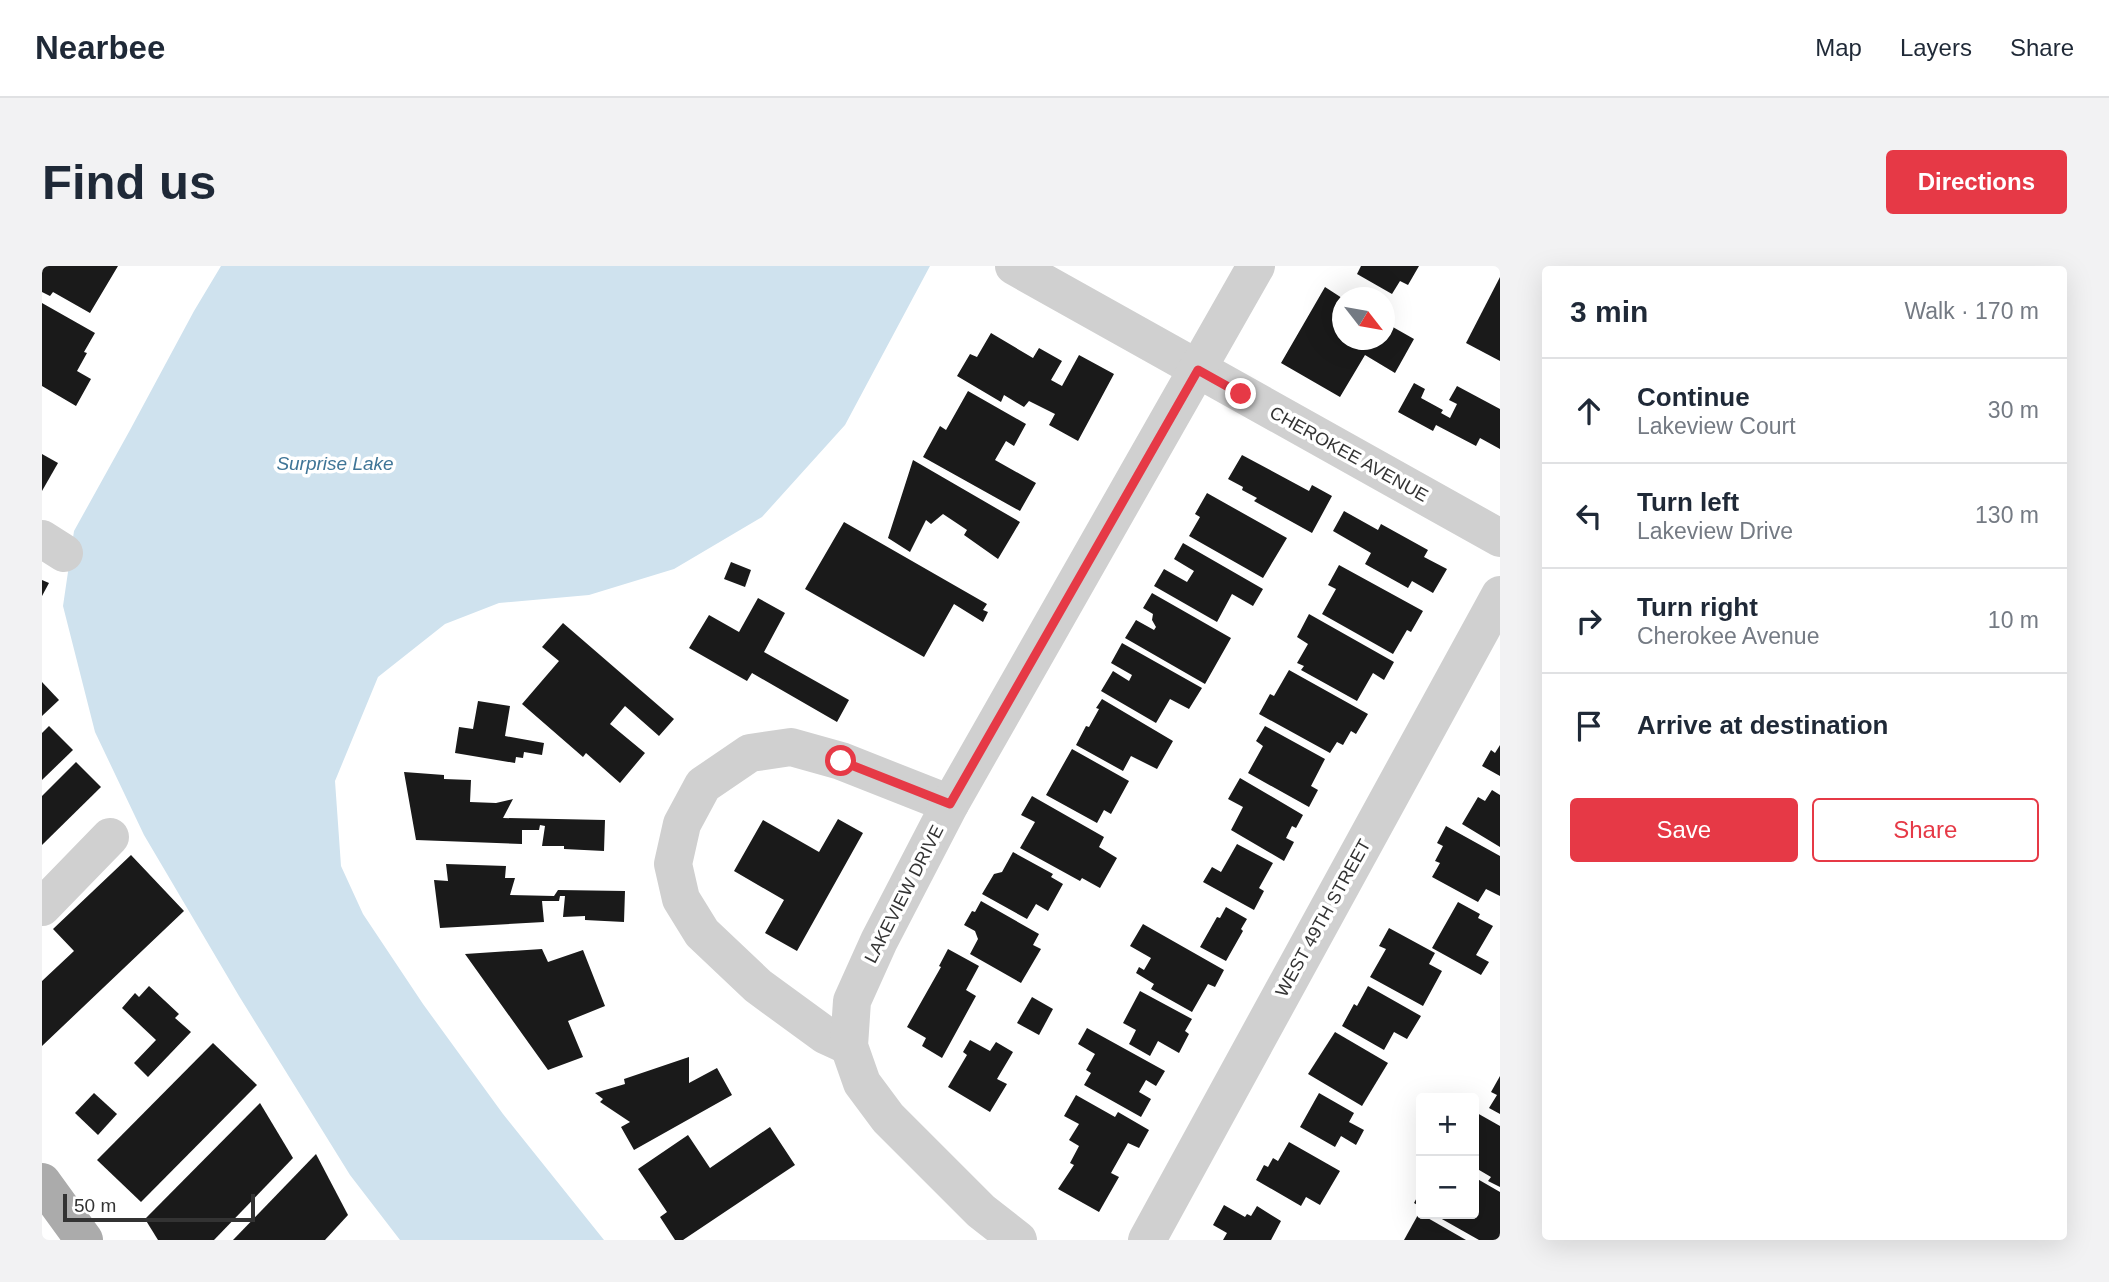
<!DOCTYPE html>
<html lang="en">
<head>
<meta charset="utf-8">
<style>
  body { margin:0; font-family:Helvetica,sans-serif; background:#f2f2f3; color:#1f2937 }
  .controls { position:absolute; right:21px; bottom:21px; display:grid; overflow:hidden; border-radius:7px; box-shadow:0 7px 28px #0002 }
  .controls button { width:63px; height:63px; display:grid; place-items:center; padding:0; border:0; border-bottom:2px solid #e0e1e3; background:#fff; color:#1f2937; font:35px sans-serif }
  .compass { position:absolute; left:1290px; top:21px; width:63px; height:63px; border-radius:50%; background:#fff; box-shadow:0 7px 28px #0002; rotate:121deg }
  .scale { position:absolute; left:21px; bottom:18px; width:192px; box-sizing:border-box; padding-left:7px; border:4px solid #333; border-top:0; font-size:19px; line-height:24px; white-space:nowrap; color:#333; -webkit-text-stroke:5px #fff; paint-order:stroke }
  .stop { position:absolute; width:21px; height:21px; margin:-16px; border:5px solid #e63946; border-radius:50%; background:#fff }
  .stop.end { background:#e63946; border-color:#fff; box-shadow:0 2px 7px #0008 }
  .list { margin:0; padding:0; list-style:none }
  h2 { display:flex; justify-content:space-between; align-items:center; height:91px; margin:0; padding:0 28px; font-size:30px }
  h2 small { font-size:23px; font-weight:400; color:#747a83 }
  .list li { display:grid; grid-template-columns:46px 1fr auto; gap:21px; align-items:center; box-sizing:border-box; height:105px; padding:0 28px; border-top:2px solid #e0e1e3 }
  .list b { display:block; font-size:26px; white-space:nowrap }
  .list p { margin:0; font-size:23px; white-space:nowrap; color:#747a83 }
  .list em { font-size:23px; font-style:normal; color:#747a83 }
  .actions { display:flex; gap:14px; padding:21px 28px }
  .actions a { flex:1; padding:16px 0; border:2px solid #e63946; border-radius:7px; text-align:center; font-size:24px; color:#e63946 }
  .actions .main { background:#e63946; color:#fff }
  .icon { flex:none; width:38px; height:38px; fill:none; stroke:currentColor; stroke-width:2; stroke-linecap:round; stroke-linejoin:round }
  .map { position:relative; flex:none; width:1458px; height:974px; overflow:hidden; border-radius:7px }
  header { display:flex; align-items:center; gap:42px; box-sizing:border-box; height:98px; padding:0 35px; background:#fff; border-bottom:2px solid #e0e1e3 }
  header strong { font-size:33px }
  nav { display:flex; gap:38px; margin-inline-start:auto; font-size:24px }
  .intro { display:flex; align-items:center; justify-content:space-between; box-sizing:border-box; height:168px; padding:0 42px }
  h1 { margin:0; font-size:49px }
  .button { padding:18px 32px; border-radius:7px; background:#e63946; color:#fff; font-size:24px; font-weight:700 }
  main { display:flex; gap:42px; padding:0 42px }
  aside { flex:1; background:#fff; border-radius:7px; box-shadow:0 7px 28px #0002 }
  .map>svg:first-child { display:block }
  .water { fill:#cfe2ee }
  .building { fill:#1a1a1a }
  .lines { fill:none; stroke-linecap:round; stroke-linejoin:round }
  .minor { stroke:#d0d0d0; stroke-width:38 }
  .major { stroke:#ababab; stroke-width:38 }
  .route { stroke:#e63946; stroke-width:9 }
  .labels { text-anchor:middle; stroke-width:7; stroke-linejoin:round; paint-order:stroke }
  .street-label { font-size:18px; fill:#333; stroke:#fff }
  .water-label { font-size:19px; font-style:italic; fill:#3f7597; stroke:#fff }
</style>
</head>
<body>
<header>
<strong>Nearbee</strong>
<nav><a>Map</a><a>Layers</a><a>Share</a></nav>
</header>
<div class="intro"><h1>Find us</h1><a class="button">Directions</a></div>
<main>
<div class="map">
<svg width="1458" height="974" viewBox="0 0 1458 974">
  <rect width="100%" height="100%" fill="#fff"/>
  <!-- water -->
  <path class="water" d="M179 0H888L803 159 720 251 632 303 547 329 457 337 403 358 336 411 293 515 299 600 321 648 381 738 461 848 562 974H358L308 909 197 730 102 569 53 466 21 340 32 265 88 164 152 45Z"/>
  <!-- building -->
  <g class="building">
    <path d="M0 0H76L48 47 11 26 8 30 0 26Z"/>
    <path d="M1319 0H1377L1366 19 1358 15 1350 28 1315 8Z"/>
    <path d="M1458 11V95L1424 77Z"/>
    <path d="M1283 21 1300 32V74H1342V56L1372 73 1353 107 1323 89 1298 131 1239 97Z"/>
    <path d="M0 37 53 67 42 86 45 87 35 105 49 113 34 140 0 120Z"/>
    <path d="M949 67 991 92 997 82 1020 95 1009 114 1020 120 1037 89 1072 108 1036 175 1007 159 1013 148 987 135 982 141 962 129 959 136 915 110 928 88 935 91Z"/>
    <path d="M1372 117 1383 123 1379 132 1401 144 1399 147 1408 152 1415 138 1407 134 1415 120 1458 143V183L1438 172 1434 180 1394 159 1391 165 1356 146Z"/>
    <path d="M926 125 984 158 972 180 964 175 953 194 994 217 978 245 881 191 898 160 904 164Z"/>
    <path d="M0 188 16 197 0 225Z"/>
    <path d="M1200 189 1267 225 1270 219 1290 230 1270 267 1212 235 1215 232 1200 224 1201 221 1186 213Z"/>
    <path d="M871 194 978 256 956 293 922 269 925 264 901 248 889 258 884 254 868 286 846 272Z"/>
    <path d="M1165 227 1245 272 1221 312 1147 270 1158 251 1153 248Z"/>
    <path d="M1302 245 1336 264 1339 258 1386 284 1382 291 1405 303 1391 327 1370 315 1366 322 1323 298 1329 287 1291 265Z"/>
    <path d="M802 256 945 338 941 344 946 346 941 356 912 338 882 391 763 323Z"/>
    <path d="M1141 277 1221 323 1211 340 1190 328 1175 356 1112 320 1122 303 1145 316 1152 305 1132 293Z"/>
    <path d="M689 296 709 304 703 321 682 313Z"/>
    <path d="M1297 299 1381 345 1369 366 1365 364 1351 388 1280 348 1294 323 1286 319Z"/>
    <path d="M0 314 7 317 0 330Z"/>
    <path d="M1110 327 1189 372 1163 418 1083 372 1094 354 1112 364 1114 361 1110 354 1111 348 1101 342Z"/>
    <path d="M716 332 743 347 722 386 807 434 795 456 710 407 705 415 647 382 667 349 697 366Z"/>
    <path d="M1267 348 1352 396 1342 414 1331 407 1315 435 1259 404 1262 400 1255 397 1266 378 1255 371Z"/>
    <path d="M521 357 632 453 617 470 583 440 568 458 603 487 578 517 544 487 541 491 480 438 517 395 500 381Z"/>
    <path d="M1080 377 1160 422 1147 443 1128 433 1114 457 1059 425 1071 405 1087 415 1090 409 1069 397Z"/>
    <path d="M1247 404 1326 448 1314 468 1309 465 1301 479 1295 476 1288 487 1217 448 1228 428 1232 430Z"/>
    <path d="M0 416 17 434 0 450Z"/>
    <path d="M1060 433 1131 475 1115 503 1089 490 1081 505 1034 479 1044 460 1047 461 1057 443 1054 442Z"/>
    <path d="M436 435 468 440 463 470 502 477 500 489 482 486 481 492 474 491 473 497 413 487 417 461 431 463Z"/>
    <path d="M7 460 31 484 0 514V467Z"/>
    <path d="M1223 460 1283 493 1269 520 1276 524 1267 541 1206 507 1221 480 1214 475Z"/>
    <path d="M1458 479V510L1440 500 1449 484 1453 487Z"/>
    <path d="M1030 483 1087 515 1069 548 1062 544 1055 557 1004 529Z"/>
    <path d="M34 496 59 521 0 579V530Z"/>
    <path d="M362 506 402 509V513L429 514 428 536 454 537 471 533 461 552 563 554 562 585 522 583V580H500L503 560 498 559 497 564H480V578L374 574Z"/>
    <path d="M1198 512 1261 549 1254 562 1250 560 1244 572 1252 576 1242 595 1189 564 1201 541 1186 533Z"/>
    <path d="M1450 524 1458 529V581L1420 558 1436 531 1443 535Z"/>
    <path d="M990 530 1062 571 1057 581 1075 592 1058 622 1040 612 1038 615 978 582 993 556 979 549Z"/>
    <path d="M796 553 821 567 755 685 723 667 742 634 692 605 721 554 777 586Z"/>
    <path d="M1404 560 1458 590V630L1444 623 1436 636 1390 611 1398 597 1393 595 1401 580 1395 577Z"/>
    <path d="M1195 578 1231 597 1217 622 1222 625 1212 644 1161 616 1170 601 1179 606Z"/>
    <path d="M971 586 1011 608 1009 611 1021 618 1006 645 994 638 985 653 940 628 952 608 960 606Z"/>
    <path d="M89 589 142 645 0 780V715L32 685 11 663Z"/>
    <path d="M404 598 464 600 463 612H473L468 629 512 630 516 624 583 625 582 656 543 654V650L521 651 523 630H518L517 635H500L502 656 398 662 392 614 406 615Z"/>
    <path d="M939 635 997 668 991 679 999 683 979 717 928 688 936 673 933 665 922 659 930 645 933 646Z"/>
    <path d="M1416 636 1438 648 1436 652 1451 660 1434 689 1447 696 1439 709 1390 682Z"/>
    <path d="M1184 641 1205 653 1199 663 1201 665 1184 695 1158 681 1175 651 1178 652Z"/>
    <path d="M1101 658 1182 704 1173 721 1166 718 1150 746 1109 723 1112 718 1094 707 1097 701 1102 704 1109 692 1088 680Z"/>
    <path d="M1347 662 1393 687 1387 698 1400 705 1381 740 1328 711 1344 683 1337 680Z"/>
    <path d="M500 683 506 696 541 684 563 740 526 755 541 791 506 804 423 688Z"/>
    <path d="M906 683 937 700 924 724 934 730 900 792 880 780 884 772 865 761 899 701 897 700Z"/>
    <path d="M107 720 137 748 133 752 149 766 106 811 92 797 114 774 80 742 93 727 97 731Z"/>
    <path d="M1326 720 1379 750 1365 773 1352 766 1342 784 1300 760 1312 738 1315 740Z"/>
    <path d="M1098 725 1150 753 1143 765 1147 768 1137 787 1116 775 1108 790 1087 778 1094 764 1081 757Z"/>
    <path d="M990 731 1011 743 997 769 975 757Z"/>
    <path d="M1045 762 1123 805 1114 820 1104 814 1097 826 1109 833 1099 851 1042 819 1049 807 1044 804 1053 788 1036 778Z"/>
    <path d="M1293 766 1346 797 1320 840 1266 808Z"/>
    <path d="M928 774 948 785 954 776 971 786 955 813 965 818 948 846 906 821 925 789 921 786Z"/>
    <path d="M171 777 215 819 99 936 55 894Z"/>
    <path d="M647 791V817L675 802 690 829 592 884 579 861 588 856 558 836 561 833 553 827 583 818 582 813Z"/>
    <path d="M1458 810V848L1447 842 1455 829 1449 826Z"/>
    <path d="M52 827 75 848 56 869 33 847Z"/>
    <path d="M1277 827 1312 847 1307 856 1322 864 1314 879 1299 870 1293 881 1258 861Z"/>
    <path d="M1034 829 1073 851 1076 846 1107 864 1097 882 1086 877 1069 907 1077 911 1057 946 1016 923 1032 899 1028 897 1037 880 1027 874 1037 858 1022 850Z"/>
    <path d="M218 837 251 892 172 974H116L103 953Z"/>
    <path d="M1435 847 1458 860V921L1446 915 1449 911 1432 901V852Z"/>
    <path d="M728 861 753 899 641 974H633L618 951 625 946 596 903 646 869 668 902Z"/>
    <path d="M1247 876 1298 905 1278 939 1264 931 1259 940 1214 914 1222 899 1226 901 1231 892 1236 895Z"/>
    <path d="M274 888 306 949 283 974H191Z"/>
    <path d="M1432 911 1458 926V971L1456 974H1437L1391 948H1432Z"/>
    <path d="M1379 924V941L1372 937Z"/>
    <path d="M1182 939 1203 951 1205 948 1209 950 1215 940 1239 955 1229 974H1181L1185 967 1171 959Z"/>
    <path d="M1377 947 1424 974H1362Z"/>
  </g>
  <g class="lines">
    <!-- minor -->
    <g class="minor">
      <path d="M972 0 1458 272"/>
      <path d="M0 273 22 287"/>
      <path d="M0 641 68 571"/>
      <path d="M807 780 783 769 716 720 660 667 639 633 631 598 640 558 661 519 708 487 749 481 799 495 908 538"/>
      <path d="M976 974 939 945 846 852 820 817 807 780 810 735 837 675 908 538 1214 0"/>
      <path d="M1105 974 1458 329"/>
    </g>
    <!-- major -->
    <path class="major" d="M0 916 42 974"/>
  </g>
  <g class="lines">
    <!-- route -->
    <path class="route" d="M799 495 908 538 1156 104 1199 128"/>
  </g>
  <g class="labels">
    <!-- street labels -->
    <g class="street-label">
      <text transform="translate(1307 188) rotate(29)" y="6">CHEROKEE AVENUE</text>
      <text transform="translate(862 628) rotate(-63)" y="6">LAKEVIEW DRIVE</text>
      <text transform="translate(1281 652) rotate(-61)" y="6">WEST 49TH STREET</text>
    </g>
    <!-- water labels -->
    <g class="water-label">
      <text x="293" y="204">Surprise Lake</text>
    </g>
  </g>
</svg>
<div class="controls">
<button>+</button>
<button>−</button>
</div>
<svg class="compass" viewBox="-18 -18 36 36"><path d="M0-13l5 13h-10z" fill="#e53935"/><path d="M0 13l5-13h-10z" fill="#747a83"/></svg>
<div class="scale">50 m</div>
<div class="stop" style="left:799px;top:495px"></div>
<div class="stop end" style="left:1199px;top:128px"></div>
</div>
<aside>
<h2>3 min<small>Walk · 170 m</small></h2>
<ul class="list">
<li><svg class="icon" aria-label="ahead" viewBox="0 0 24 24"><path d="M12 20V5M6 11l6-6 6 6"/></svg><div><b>Continue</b><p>Lakeview Court</p></div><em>30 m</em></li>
<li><svg class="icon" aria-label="left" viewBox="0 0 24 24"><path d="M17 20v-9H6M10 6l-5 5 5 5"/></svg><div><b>Turn left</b><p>Lakeview Drive</p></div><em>130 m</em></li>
<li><svg class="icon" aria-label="right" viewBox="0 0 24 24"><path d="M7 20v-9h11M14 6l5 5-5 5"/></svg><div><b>Turn right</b><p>Cherokee Avenue</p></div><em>10 m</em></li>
<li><svg class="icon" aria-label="arrive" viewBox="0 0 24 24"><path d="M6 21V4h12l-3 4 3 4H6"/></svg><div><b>Arrive at destination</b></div></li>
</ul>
<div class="actions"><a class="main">Save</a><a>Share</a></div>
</aside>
</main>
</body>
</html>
